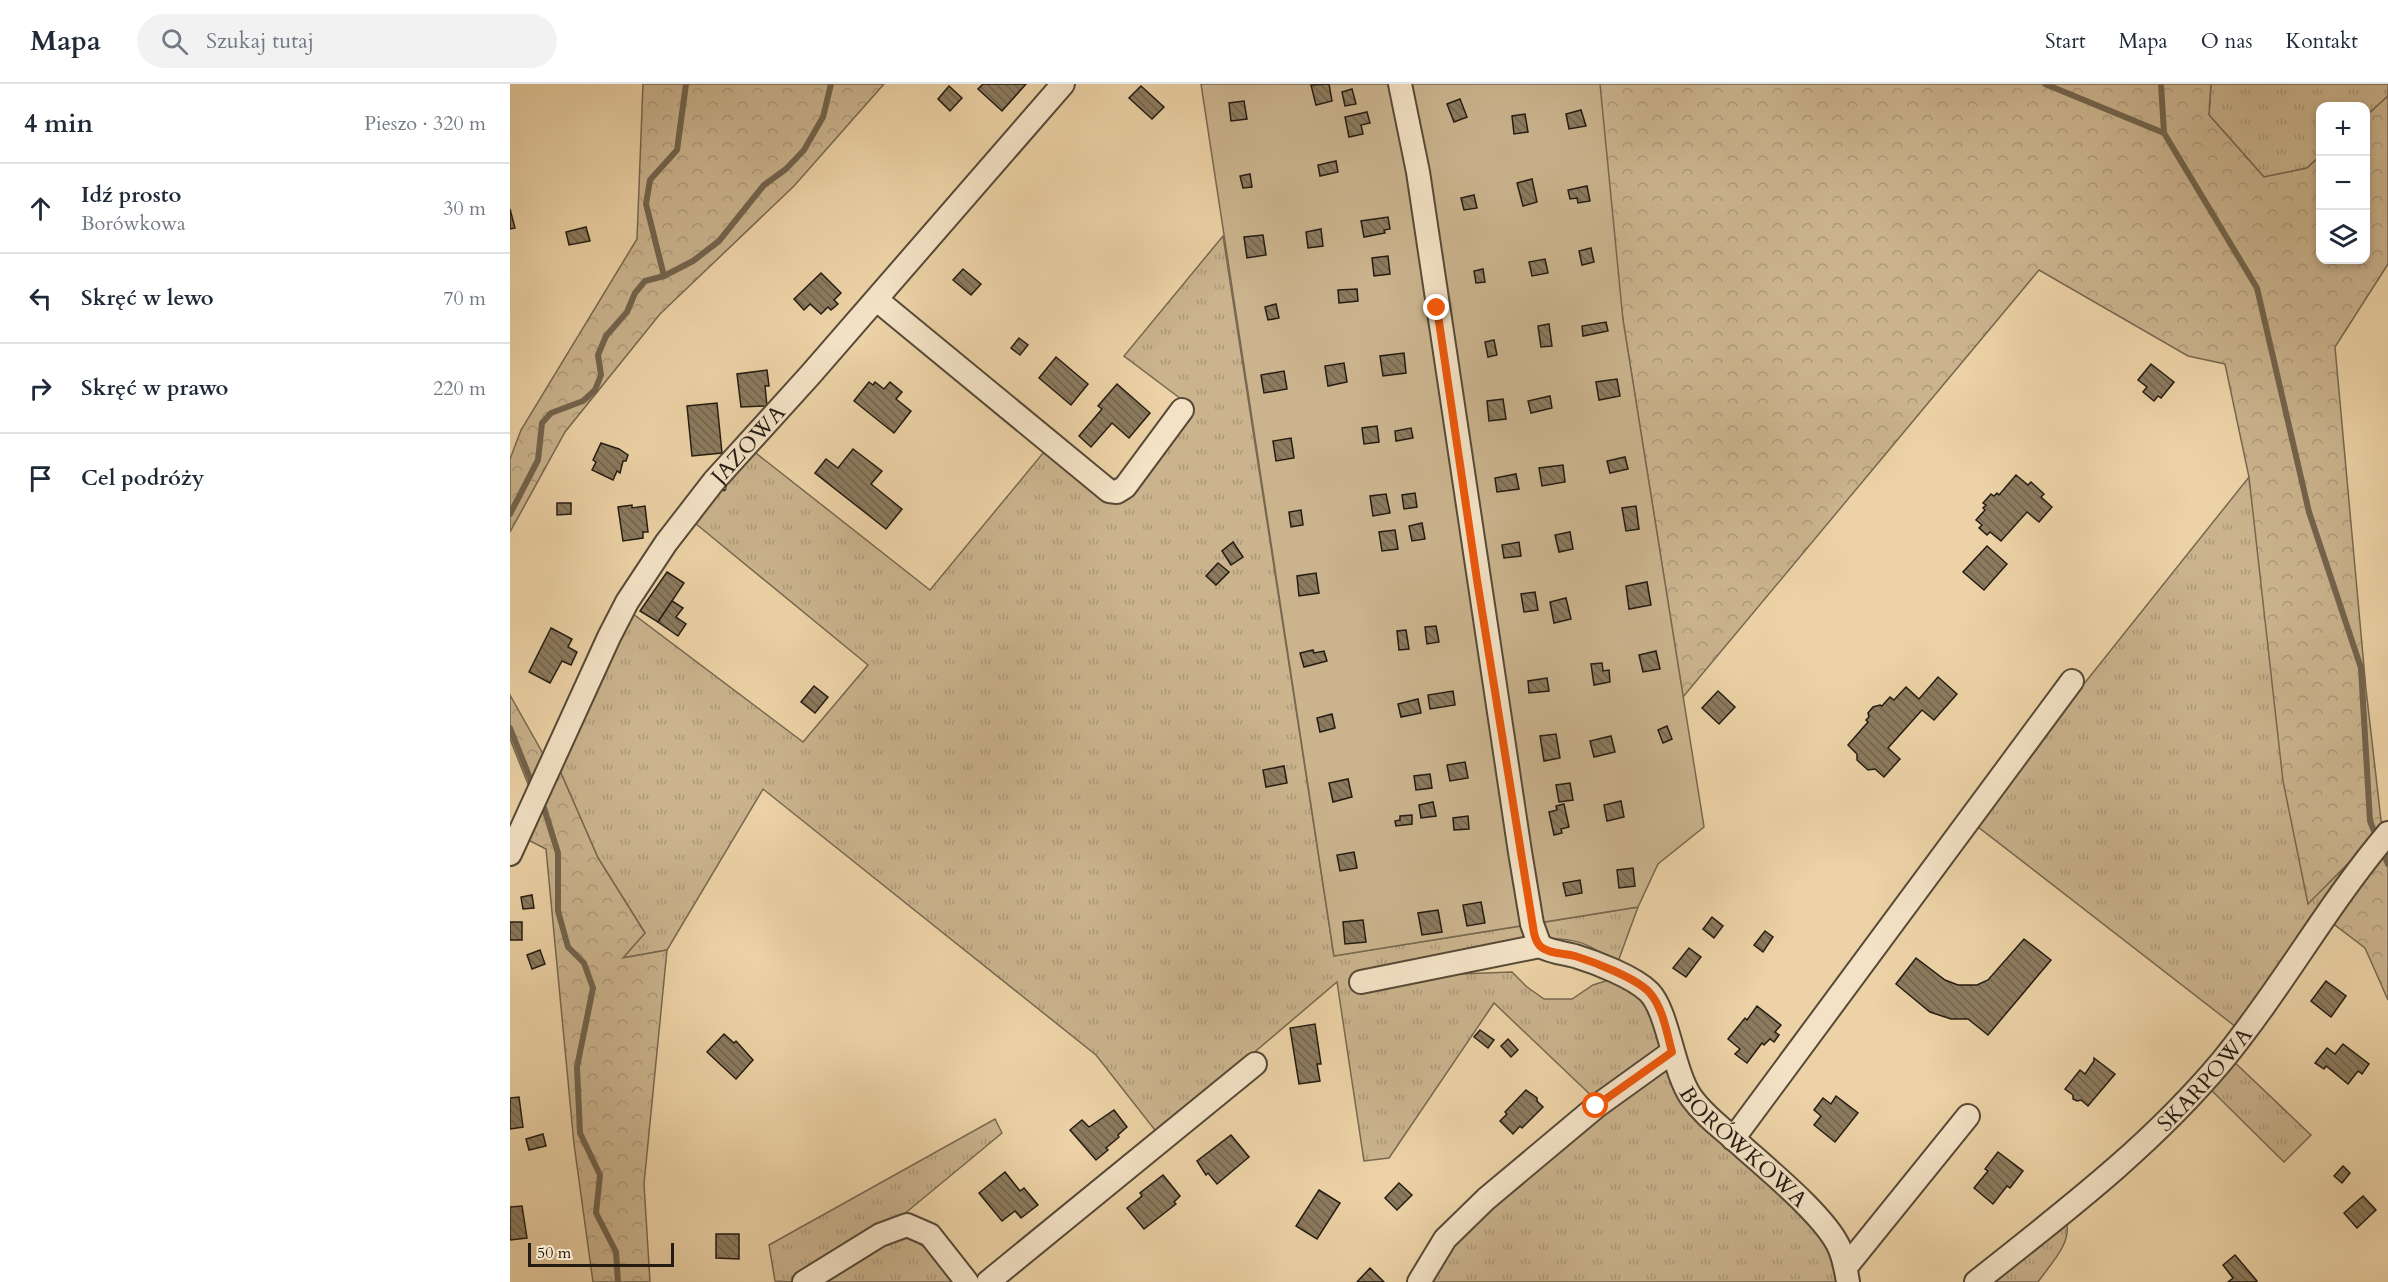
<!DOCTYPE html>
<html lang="pl">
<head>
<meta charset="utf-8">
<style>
  body { margin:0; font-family:Cardo,serif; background:#f2f2f3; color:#1f2937 }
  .controls { position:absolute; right:18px; top:18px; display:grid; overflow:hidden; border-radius:12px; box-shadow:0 3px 9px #0003 }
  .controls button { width:54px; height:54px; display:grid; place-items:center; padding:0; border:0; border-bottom:2px solid #e0e1e3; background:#fff; color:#1f2937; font:30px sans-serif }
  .scale { position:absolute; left:18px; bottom:15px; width:146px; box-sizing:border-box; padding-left:6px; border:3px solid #241c12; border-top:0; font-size:16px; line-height:21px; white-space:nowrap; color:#241c12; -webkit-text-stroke:4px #f3e2c5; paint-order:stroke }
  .stop { position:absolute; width:18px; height:18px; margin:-14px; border:4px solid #ea580c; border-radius:50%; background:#fff }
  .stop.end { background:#ea580c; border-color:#fff; box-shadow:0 2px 6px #0008 }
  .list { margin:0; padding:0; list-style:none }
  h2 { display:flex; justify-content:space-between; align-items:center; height:78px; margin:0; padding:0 24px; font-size:26px }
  h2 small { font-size:20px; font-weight:400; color:#747a83 }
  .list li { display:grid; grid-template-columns:39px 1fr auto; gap:18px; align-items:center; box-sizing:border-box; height:90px; padding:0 24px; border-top:2px solid #e0e1e3 }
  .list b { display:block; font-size:22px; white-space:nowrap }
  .list p { margin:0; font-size:20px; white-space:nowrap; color:#747a83 }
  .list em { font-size:20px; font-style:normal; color:#747a83 }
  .icon { flex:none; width:33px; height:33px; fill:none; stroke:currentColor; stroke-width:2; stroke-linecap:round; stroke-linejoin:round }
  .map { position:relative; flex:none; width:1878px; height:1198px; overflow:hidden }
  header { display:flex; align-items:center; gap:36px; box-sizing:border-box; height:84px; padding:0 30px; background:#fff; border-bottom:2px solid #e0e1e3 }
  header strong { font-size:28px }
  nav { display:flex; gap:33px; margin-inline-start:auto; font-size:21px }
  .search { width:420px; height:54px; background:#f2f2f3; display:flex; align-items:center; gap:15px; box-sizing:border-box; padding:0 21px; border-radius:33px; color:#747a83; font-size:22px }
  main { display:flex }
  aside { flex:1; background:#fff }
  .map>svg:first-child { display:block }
  .grass { fill:url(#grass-tufts); stroke:#776850; stroke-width:1.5 }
  .forest { fill:url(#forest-crowns); stroke:#776850; stroke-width:1.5 }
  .garden { fill:#cab38d; stroke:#776850; stroke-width:1.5 }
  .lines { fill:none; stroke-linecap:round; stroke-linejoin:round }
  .stream { stroke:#73644d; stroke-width:6 }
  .building { fill:url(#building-back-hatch); stroke:#241c12; stroke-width:1.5 }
  .minor-casing { stroke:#564a37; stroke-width:26 }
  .minor { stroke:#f3e2c5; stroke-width:22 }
  .route { stroke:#ea580c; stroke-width:8 }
  .labels { text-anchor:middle; stroke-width:5; stroke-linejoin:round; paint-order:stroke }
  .street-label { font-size:22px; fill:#241c12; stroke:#f3e2c5 }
</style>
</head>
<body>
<header>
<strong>Mapa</strong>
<div class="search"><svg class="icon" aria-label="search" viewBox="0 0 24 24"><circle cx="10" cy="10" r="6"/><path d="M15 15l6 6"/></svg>Szukaj tutaj</div>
<nav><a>Start</a><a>Mapa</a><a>O nas</a><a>Kontakt</a></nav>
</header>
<main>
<aside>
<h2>4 min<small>Pieszo · 320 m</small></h2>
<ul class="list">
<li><svg class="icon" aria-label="ahead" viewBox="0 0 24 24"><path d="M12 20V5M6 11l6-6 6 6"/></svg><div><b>Idź prosto</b><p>Borówkowa</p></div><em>30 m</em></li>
<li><svg class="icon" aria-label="left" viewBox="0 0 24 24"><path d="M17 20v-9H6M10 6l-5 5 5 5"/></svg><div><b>Skręć w lewo</b></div><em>70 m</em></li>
<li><svg class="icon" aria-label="right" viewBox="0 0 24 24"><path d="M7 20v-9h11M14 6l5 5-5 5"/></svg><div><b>Skręć w prawo</b></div><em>220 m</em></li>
<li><svg class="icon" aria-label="arrive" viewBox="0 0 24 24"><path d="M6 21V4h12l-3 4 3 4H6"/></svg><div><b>Cel podróży</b></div></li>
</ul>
</aside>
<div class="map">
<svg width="1878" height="1198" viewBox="0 0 1878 1198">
  <defs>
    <pattern id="grass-tufts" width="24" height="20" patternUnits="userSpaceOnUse" patternTransform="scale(1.5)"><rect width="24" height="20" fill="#cab38d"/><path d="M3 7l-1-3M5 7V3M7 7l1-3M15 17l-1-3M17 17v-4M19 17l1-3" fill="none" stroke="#ad9979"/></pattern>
    <pattern id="forest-crowns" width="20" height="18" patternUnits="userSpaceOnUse" patternTransform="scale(1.5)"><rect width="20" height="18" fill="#cab38d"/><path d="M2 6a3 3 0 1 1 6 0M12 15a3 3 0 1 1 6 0" fill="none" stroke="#ad9979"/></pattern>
    <pattern id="building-back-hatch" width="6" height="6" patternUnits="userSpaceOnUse" patternTransform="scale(1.5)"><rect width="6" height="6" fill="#8c7b5f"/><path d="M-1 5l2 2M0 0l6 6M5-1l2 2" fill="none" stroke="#72644d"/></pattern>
  </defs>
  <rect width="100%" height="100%" fill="#ecd2a6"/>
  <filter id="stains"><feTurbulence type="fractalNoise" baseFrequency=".00333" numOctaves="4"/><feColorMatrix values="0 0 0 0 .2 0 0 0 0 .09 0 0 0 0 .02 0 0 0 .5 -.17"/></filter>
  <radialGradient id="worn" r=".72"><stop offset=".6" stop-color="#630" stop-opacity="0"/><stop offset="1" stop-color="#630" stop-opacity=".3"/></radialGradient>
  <!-- grass -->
  <g class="grass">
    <path d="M1701 0H1878V12L1856 32V22H1810V72L1797 84 1754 93 1699 31Z"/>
    <path d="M713 152 824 872 1017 841 1019 855 922 891 1002 888 1017 903 1034 915H1062L1083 901 1102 895 1117 898 1144 925 1156 966 1086 1016 984 919 879 1074 854 1077 827 898 648 1050 586 971 253 705 157 866 112 874 135 849 88 774 47 680 119 527 293 658 358 581 180 435 242 366 420 506 543 357 602 395 612 393 675 318 614 272Z"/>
    <path d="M1739 393 1798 819 1836 782 1726 943 1463 739Z"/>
    <path d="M1128 823 1106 883C1084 858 1061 853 1029 855L1027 839Z"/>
    <path d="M1719 973 1801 1051 1774 1078 1698 1003Z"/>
    <path d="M1149 987H1157L1169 1007 1312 1151 1325 1175 1328 1198H915L979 1118Z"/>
    <path d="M485 1035 492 1049 393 1131 282 1198 265 1197 259 1161Z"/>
    <path d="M1556 1136C1563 1159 1541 1179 1528 1198H1475Z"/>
    <path d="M392 1152C417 1159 430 1178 447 1198H307Z"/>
  </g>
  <!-- forest -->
  <g class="forest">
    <path d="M133 0H374L284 102 150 230 55 348 0 448V375L11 346 127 155Z"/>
    <path d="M1080 0H1701L1699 31 1754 93 1797 84 1810 72V176H1856V32L1878 12V180L1825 263 1856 605 1872 745 1798 820 1773 697 1739 393 1715 280 1678 272 1529 186 1173 613 1113 236Z"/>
    <path d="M0 611 36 675 22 710 0 655Z"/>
    <path d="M47 680 88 774 135 849 113 874 157 866 134 1100 140 1198H83L64 1060 36 765 14 754Z"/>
    <path d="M1878 762V916L1855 864 1821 838Z"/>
  </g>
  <!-- garden -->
  <path class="garden" d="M691 0H1090L1113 236 1194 743 1148 780 1128 823 824 872Z"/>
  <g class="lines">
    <!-- stream -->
    <g class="stream">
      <path d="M1535 0 1654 49"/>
      <path d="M1651 0 1654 49 1747 204 1799 428 1851 584 1860 737 1867 754"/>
      <path d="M154 192 183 177 209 157 254 101 276 85 294 66 313 33 321 0"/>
      <path d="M0 430 28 376 32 339 41 329 73 317 85 306 91 291 88 271 96 252 117 228 125 209 135 197 154 192 136 120 140 96 167 66 176 0"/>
      <path d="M0 644 23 702"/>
      <path d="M34 724 48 769V827L58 863 74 879 83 904 67 983 70 1049 90 1091 86 1129 106 1168 108 1198"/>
      <path d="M1872 766 1878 780"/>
    </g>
  </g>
  <!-- building -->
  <g class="building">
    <path d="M473 0H516L492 27 468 5Z"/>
    <path d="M819 0 822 17 806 21 801 1Z"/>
    <path d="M439 2 452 14 440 27 428 15Z"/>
    <path d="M631 2 654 23 642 35 619 14Z"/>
    <path d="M842 5 846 20 835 22 832 8Z"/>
    <path d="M950 15 957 33 944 38 937 20Z"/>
    <path d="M734 17 737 35 721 37 719 19Z"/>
    <path d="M1071 26 1076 42 1059 45 1056 30Z"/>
    <path d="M857 28 860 39 851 41 853 50 839 53 835 33Z"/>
    <path d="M1015 30 1018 48 1004 50 1002 32Z"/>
    <path d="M826 77 828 88 810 92 808 81Z"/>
    <path d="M740 90 742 103 733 104 730 92Z"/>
    <path d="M1022 95 1027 118 1013 122 1007 99Z"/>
    <path d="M1077 102 1080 117 1068 119 1067 114 1060 115 1058 106Z"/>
    <path d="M964 111 967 124 954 126 951 114Z"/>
    <path d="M0 125 5 144 0 145Z"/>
    <path d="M878 133 880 145 874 146 875 149 854 153 851 137Z"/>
    <path d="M76 143 80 157 59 161 56 148Z"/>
    <path d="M811 145 813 162 798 164 796 148Z"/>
    <path d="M753 151 756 171 737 174 734 153Z"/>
    <path d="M1081 164 1084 178 1072 181 1069 167Z"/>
    <path d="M878 172 880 190 864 192 862 174Z"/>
    <path d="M1035 175 1038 189 1022 192 1019 178Z"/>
    <path d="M453 185 471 200 461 211 443 196Z"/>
    <path d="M973 185 975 198 966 199 964 187Z"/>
    <path d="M311 189 331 209 324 216 328 220 321 226 318 223 311 230 300 220 294 226 284 215Z"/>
    <path d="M847 205 848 217 829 219 828 206Z"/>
    <path d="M766 220 769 234 758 236 755 223Z"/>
    <path d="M1096 238 1098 247 1073 252 1072 242Z"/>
    <path d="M1039 240 1042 262 1031 263 1028 242Z"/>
    <path d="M509 254 518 261 510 271 501 264Z"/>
    <path d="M984 256 987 271 978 273 975 258Z"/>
    <path d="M894 269 896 289 873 292 870 272Z"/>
    <path d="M546 273 578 300 561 321 529 294Z"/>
    <path d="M834 279 837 298 818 302 815 282Z"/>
    <path d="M1641 280 1664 298 1651 314 1648 312 1644 317 1633 308 1637 303 1628 296Z"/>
    <path d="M257 286 259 302H255L257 322 231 323 227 290Z"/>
    <path d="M774 287 777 305 754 309 751 291Z"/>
    <path d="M1107 295 1110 312 1089 316 1086 298Z"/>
    <path d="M359 298 363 301 365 298 374 305 380 298 392 308 386 315 401 327 384 349 344 317Z"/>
    <path d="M607 300 640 329 619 354 602 339 581 363 569 352 592 325 588 322Z"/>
    <path d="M1040 312 1042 324 1021 329 1018 317Z"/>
    <path d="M993 315 996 335 979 337 977 317Z"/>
    <path d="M207 319 212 369 182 372 177 322Z"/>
    <path d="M867 342 869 358 854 360 852 344Z"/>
    <path d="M901 344 903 354 886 357 885 347Z"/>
    <path d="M781 354 784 374 766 377 763 357Z"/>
    <path d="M91 359 109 365 118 371 116 377H113L110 389 107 387 103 396 82 386 86 378 83 376Z"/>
    <path d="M343 365 372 387 361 400 392 425 376 445 305 389 316 375 328 384Z"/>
    <path d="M1115 373 1118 385 1100 389 1097 377Z"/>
    <path d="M1053 381 1055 398 1032 402 1029 384Z"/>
    <path d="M1006 390 1009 405 987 408 985 394Z"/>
    <path d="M1506 391 1518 401 1521 398 1534 410 1531 413 1542 423 1529 438 1517 428 1491 457 1480 448 1477 451 1469 444 1472 441 1466 436 1475 426 1473 424 1476 421 1473 419 1481 410 1484 412 1487 409 1489 411Z"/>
    <path d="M905 409 907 423 894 425 892 411Z"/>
    <path d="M876 410 880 429 863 432 860 412Z"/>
    <path d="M47 419H61V430L47 431Z"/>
    <path d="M122 421V424L135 422 138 448H133V454L113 457 108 423Z"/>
    <path d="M1126 422 1129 445 1116 447 1112 424Z"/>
    <path d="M791 426 793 441 781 443 779 428Z"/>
    <path d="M912 439 915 455 902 457 899 442Z"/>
    <path d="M885 446 888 465 872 467 869 448Z"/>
    <path d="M1060 448 1063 465 1049 468 1045 451Z"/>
    <path d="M723 458 733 473 721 481 712 467Z"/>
    <path d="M1009 458 1011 472 994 474 992 461Z"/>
    <path d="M1477 462 1497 480 1474 506 1453 488Z"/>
    <path d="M708 479 719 488 706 501 696 492Z"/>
    <path d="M157 488 174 499 148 538 130 527Z"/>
    <path d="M806 489 809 509 789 512 787 492Z"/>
    <path d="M1137 498 1141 521 1119 525 1116 502Z"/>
    <path d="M1025 508 1028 526 1014 528 1011 510Z"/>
    <path d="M1056 514 1061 535 1044 539 1040 518Z"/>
    <path d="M162 517 173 524 166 533 176 540 168 552 148 538Z"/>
    <path d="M926 542 929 558 917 560 915 543Z"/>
    <path d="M41 544 62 555 58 563 67 568 61 581 52 577 40 599 19 588Z"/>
    <path d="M896 546 899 565 889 566 887 547Z"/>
    <path d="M803 566 804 569 814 567 817 577 794 583 790 569Z"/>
    <path d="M1146 567 1150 585 1133 588 1129 571Z"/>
    <path d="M1092 579 1093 587 1099 586 1100 598 1084 601 1081 580Z"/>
    <path d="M1428 593 1447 610 1424 636 1412 626 1378 664 1390 675 1374 693 1365 685 1358 686 1347 676V670L1338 661 1358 638 1356 636 1359 633 1358 629 1363 623 1370 621 1372 622 1380 613 1384 616 1396 603 1409 615Z"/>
    <path d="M1037 594 1039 607 1019 609 1018 597Z"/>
    <path d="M304 602 318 613 305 629 291 618Z"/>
    <path d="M943 607 945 621 920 625 918 611Z"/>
    <path d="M1208 607 1225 623 1209 640 1192 624Z"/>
    <path d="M908 615 911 629 891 633 888 620Z"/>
    <path d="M822 630 825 644 810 648 807 634Z"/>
    <path d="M1157 642 1162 655 1153 659 1148 646Z"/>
    <path d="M1046 650 1050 674 1034 677 1030 652Z"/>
    <path d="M1101 652 1105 668 1084 673 1080 657Z"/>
    <path d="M955 678 958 694 940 697 937 681Z"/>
    <path d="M774 682 777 699 756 703 753 686Z"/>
    <path d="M920 690 922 704 906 706 904 692Z"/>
    <path d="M838 695 842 713 823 718 819 699Z"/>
    <path d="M1060 699 1063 716 1049 718 1046 701Z"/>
    <path d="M1111 717 1114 733 1097 737 1094 721Z"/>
    <path d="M923 718 926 732 911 734 909 721Z"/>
    <path d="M1054 720 1059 743 1051 745 1052 749 1044 751 1039 728 1047 726 1046 722Z"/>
    <path d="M902 731V740L886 742 885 737 890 736V732Z"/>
    <path d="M958 732 959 745 944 746 943 734Z"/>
    <path d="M844 768 847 784 830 787 827 771Z"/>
    <path d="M1123 784 1125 802 1109 804 1107 786Z"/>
    <path d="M1070 796 1072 809 1056 812 1053 799Z"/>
    <path d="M22 811 24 824 13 825 11 813Z"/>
    <path d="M971 818 975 839 957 842 953 821Z"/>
    <path d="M928 826 932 848 912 851 908 829Z"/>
    <path d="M1202 833 1213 842 1204 854 1193 845Z"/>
    <path d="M853 836 856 858 835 860 833 838Z"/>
    <rect x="0" y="838" width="12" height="18"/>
    <path d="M1255 847 1263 853 1253 868 1244 861Z"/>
    <path d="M1514 855 1541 876 1478 951 1458 935H1441L1420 928 1386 900 1406 874 1435 896 1448 901H1467L1478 896Z"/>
    <path d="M1179 864 1191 873 1176 893 1163 884Z"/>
    <path d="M30 866 35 880 22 885 17 871Z"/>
    <path d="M1816 897 1836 912 1821 933 1801 917Z"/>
    <path d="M1247 922 1271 941 1265 948 1269 951 1264 958 1260 955 1254 961 1252 959 1237 979 1225 970 1230 965 1218 955 1235 934 1237 936Z"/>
    <path d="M805 940 811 980H807L810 997 789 1000 780 944Z"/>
    <path d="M970 946 984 956 978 964 964 953Z"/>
    <path d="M214 950 224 959 226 957 243 976 226 995 197 968Z"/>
    <path d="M998 955 1008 966 1001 973 991 962Z"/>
    <path d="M1833 960 1859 980 1852 990 1848 987 1838 1000 1816 982 1814 985 1805 979 1817 964 1825 970Z"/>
    <path d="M1584 974 1605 990 1578 1022 1571 1016 1567 1017 1563 1015V1011L1555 1005 1570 986 1575 990 1584 977Z"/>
    <path d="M1016 1006 1027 1014V1017L1033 1023 1012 1044 1010 1042 1003 1050 990 1037 997 1030 995 1028Z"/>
    <path d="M1326 1012 1348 1029 1325 1058 1304 1041 1311 1032 1304 1026 1313 1014 1321 1020Z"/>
    <path d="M9 1013 13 1043 0 1045V1014Z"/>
    <path d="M604 1026 617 1043 608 1051 609 1053 596 1064 598 1066 586 1076 560 1046 572 1036 579 1043Z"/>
    <path d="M33 1050 36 1062 19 1066 16 1055Z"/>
    <path d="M721 1051 739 1073 707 1100 698 1089 696 1091 687 1077Z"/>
    <path d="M1488 1068 1513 1087 1500 1104 1497 1102 1483 1120 1464 1104 1478 1087 1475 1085Z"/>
    <path d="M1833 1082 1840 1089 1832 1099 1824 1092Z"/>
    <path d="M495 1088 510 1107 514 1104 528 1121 511 1134 505 1127 492 1137 469 1109Z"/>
    <path d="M653 1091 670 1112 664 1118 666 1120 634 1145 617 1124 632 1112 630 1109Z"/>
    <path d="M889 1099 902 1111 887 1126 875 1114Z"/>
    <path d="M809 1106 830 1119 807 1155 786 1142Z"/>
    <path d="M1853 1112 1866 1126 1847 1144 1834 1129Z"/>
    <path d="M12 1122 17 1154 0 1156V1123Z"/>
    <path d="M206 1150H229V1175L206 1174Z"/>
    <path d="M1725 1171 1747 1197 1745 1198H1718L1723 1194 1713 1181Z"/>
    <path d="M860 1184 874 1198H847Z"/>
  </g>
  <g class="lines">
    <defs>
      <g id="minor">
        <path d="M890 0 908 88 1010 768 1022 840 1030 862"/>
        <path d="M367 216 599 407 607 408 615 403 672 326"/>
        <path id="s1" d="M0 770 99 553 117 518 156 459 204 397 301 290 553 0"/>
        <path id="s2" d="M851 898 1030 862C1041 868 1053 869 1065 872 1085 878 1124 893 1139 908 1158 927 1163 987 1181 1013 1193 1030 1209 1042 1224 1055 1252 1081 1314 1130 1329 1163 1334 1174 1336 1186 1338 1198"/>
        <path d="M1223 1055 1562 597"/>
        <path d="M1336 1183 1458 1032"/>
        <path d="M294 1198 370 1151 397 1141 420 1151 457 1198"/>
        <path d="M478 1198 745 980"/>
        <path d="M909 1198 935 1155 976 1115 1087 1022 1162 968"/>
        <path id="s3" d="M1466 1198C1554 1128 1640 1063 1712 977 1772 904 1817 821 1878 749"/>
      </g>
    </defs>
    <!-- minor casing -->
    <use href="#minor" class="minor-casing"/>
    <!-- minor -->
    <use href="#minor" class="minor"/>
  </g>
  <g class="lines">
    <!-- route -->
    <path class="route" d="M927 224 967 496 1024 849C1025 853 1027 859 1030 862 1038 870 1054 869 1065 872 1084 878 1126 894 1139 908 1153 923 1157 950 1162 968L1086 1022"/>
  </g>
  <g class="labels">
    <!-- street labels -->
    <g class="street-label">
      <text dy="8" stroke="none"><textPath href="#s1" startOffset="477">JAZOWA</textPath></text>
      <text dy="8" stroke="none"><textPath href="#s3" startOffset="306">SKARPOWA</textPath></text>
      <text dy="8" stroke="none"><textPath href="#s2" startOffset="488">BORÓWKOWA</textPath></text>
    </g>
  </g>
  <rect width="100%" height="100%" filter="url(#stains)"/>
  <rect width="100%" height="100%" fill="url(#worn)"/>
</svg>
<div class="controls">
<button>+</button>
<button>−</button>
<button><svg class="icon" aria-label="layers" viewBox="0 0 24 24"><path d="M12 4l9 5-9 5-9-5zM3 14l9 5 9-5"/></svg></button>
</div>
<div class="scale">50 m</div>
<div class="stop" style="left:1086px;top:1022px"></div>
<div class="stop end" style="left:927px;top:224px"></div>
</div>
</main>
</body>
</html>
